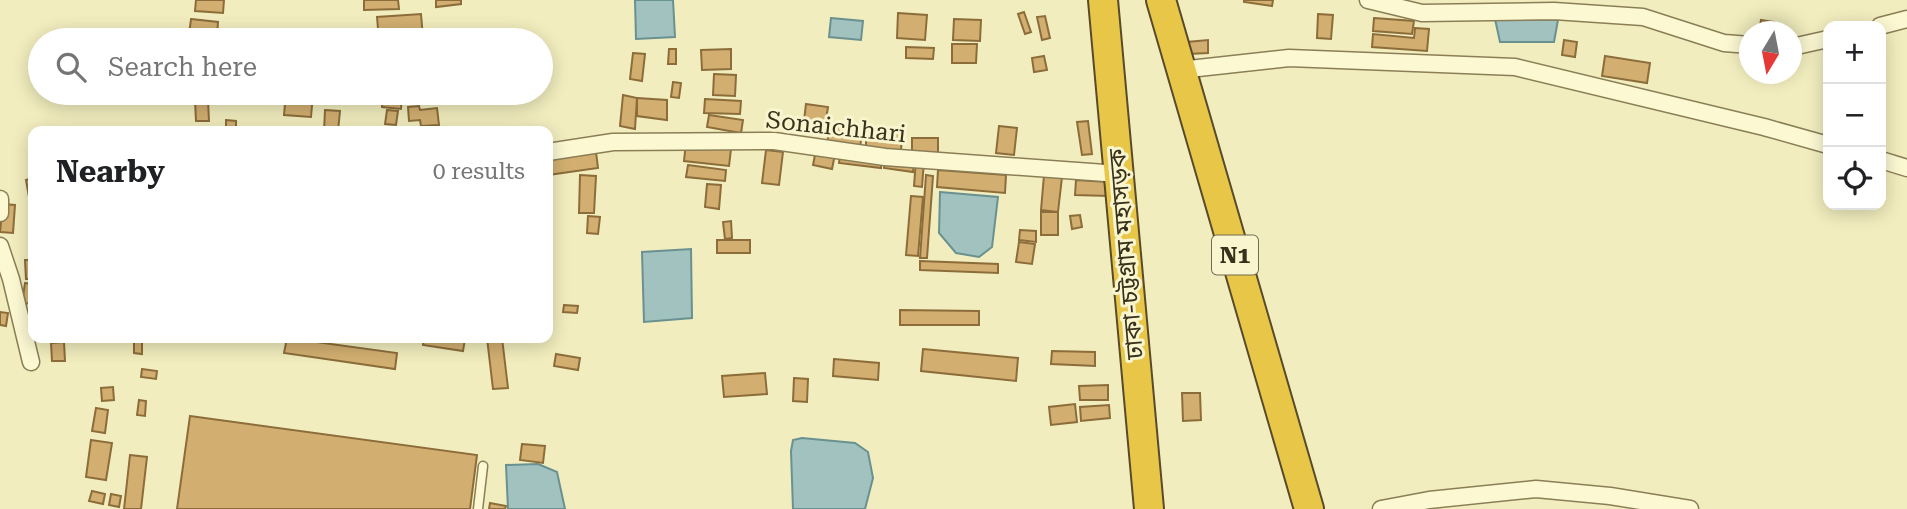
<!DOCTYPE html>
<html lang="en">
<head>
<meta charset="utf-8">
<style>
  body { margin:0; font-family:"Roboto Serif","Noto Sans Bengali",serif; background:#f2f2f2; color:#202124 }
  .controls { position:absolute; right:21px; top:21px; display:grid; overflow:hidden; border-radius:14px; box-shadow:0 4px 18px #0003 }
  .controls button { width:63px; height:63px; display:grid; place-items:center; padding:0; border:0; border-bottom:2px solid #e0e0e0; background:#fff; color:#202124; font:35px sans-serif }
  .compass { position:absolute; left:1739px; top:21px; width:63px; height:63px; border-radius:50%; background:#fff; box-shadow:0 4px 18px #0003; rotate:190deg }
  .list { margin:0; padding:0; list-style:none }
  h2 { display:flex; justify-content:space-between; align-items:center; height:91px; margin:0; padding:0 28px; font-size:30px }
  h2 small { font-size:23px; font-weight:400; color:#757577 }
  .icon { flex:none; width:38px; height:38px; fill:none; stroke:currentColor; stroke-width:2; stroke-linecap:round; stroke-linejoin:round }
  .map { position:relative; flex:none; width:1907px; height:509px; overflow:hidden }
  .search { position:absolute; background:#fff; box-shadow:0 4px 18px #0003; left:28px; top:28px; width:525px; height:77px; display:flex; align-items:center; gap:18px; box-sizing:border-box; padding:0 24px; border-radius:38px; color:#757577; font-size:26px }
  .panel { position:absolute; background:#fff; box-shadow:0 4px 18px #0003; left:28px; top:126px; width:525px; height:217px; border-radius:14px }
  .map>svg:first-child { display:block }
  .water { fill:#a2c2c0; stroke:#699190; stroke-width:2 }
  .building { fill:#d2af71; stroke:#8c6d3a; stroke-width:2 }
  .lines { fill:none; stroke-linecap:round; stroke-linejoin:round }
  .lane-casing { stroke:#8b7e56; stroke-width:11 }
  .street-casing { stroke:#8b7e56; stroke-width:19 }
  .highway-casing { stroke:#584a2a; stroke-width:32 }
  .lane { stroke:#fbf8d2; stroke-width:8 }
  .street { stroke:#fbf8d2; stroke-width:16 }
  .highway { stroke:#e8c648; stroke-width:28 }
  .labels { text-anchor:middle; stroke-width:6; stroke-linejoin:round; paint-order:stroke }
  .shield { fill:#f8f5cf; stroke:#726c51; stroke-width:2 }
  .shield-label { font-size:23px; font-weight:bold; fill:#39311b }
  .street-label { font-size:24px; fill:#39311b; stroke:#f8f5cf }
</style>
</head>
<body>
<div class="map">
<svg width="1907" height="509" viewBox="0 0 1907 509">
  <rect width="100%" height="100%" fill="#f1edbe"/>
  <!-- water -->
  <g class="water">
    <path d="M635 0H673L675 37 636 39Z"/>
    <path d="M831 18 863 21 861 40 829 37Z"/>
    <path d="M1495 19 1558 20 1554 42H1500Z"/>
    <path d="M940 192 998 197 992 247 979 257 956 253 939 233Z"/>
    <path d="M691 249 692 318 644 322 642 252Z"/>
    <path d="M802 438 855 443 868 452 873 478 865 509H793L791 451 793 440Z"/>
    <path d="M538 464 557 472 565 509H508L506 465Z"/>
  </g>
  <!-- building -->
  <g class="building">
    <path d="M196 0H224L223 13 195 11Z"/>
    <path d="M364 0H398L399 9 364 10Z"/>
    <path d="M436 0H461V4L436 7Z"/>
    <path d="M1244 0H1273L1272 6 1244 2Z"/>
    <path d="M1024 12 1031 32 1025 34 1018 14Z"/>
    <path d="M898 13 927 15 925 40 897 38Z"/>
    <path d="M421 14 423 38 379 40 377 17Z"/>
    <path d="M1318 14 1333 15 1331 39 1317 38Z"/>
    <path d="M1045 16 1050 38 1042 40 1037 17Z"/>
    <path d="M1374 18 1414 21 1412 34 1373 31Z"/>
    <path d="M191 19 218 22 217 37 189 35Z"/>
    <path d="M954 19 981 20 980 41 953 40Z"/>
    <path d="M1761 20 1774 22 1772 32H1759Z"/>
    <path d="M1415 28 1429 29 1427 51 1372 47 1373 34 1414 38Z"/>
    <path d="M456 31 457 40H435L434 34Z"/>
    <path d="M1208 40V53L1188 54 1187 42Z"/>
    <path d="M1564 40 1577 42 1575 57 1562 55Z"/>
    <path d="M952 44H977L976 63H952Z"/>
    <path d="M906 47 934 48 933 59 906 58Z"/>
    <path d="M669 49H676V64H668Z"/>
    <path d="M731 49V69L702 70 701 50Z"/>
    <path d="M633 53 645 54 642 81 630 79Z"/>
    <path d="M1044 56 1047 70 1034 72 1032 58Z"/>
    <path d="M1605 56 1650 63 1647 83 1602 76Z"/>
    <path d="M714 74 736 75 735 96 713 95Z"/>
    <path d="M673 82 681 83 679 98 671 97Z"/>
    <rect x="187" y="93" width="20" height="4"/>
    <path d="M286 93 313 94 311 117 284 115Z"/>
    <path d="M383 94 402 95 401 109 382 107Z"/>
    <path d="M623 95 637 98 635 129 620 126Z"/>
    <path d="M637 98 667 100V120L637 116Z"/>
    <path d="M705 99 741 101 740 114 704 113Z"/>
    <path d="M195 100H208L209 121H196Z"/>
    <path d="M806 104 828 107 824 132 803 129Z"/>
    <path d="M419 106 420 110 437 108 439 125 421 126 420 120 409 121 408 107Z"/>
    <path d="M325 110 340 111 338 131H324Z"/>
    <path d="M387 110 398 111 396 125 385 124Z"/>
    <path d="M709 115 743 120 741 133 707 127Z"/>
    <path d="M226 120 236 121V131H226Z"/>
    <path d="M1088 121 1092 154 1082 155 1077 122Z"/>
    <path d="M829 125 862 128 860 150 827 148Z"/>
    <path d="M999 126 1017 128 1014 155 996 153Z"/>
    <path d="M866 130 902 131 901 152 866 151Z"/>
    <rect x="912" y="138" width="26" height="16"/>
    <path d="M686 143 731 149 729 166 684 161Z"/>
    <path d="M766 150 783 152 779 185 762 183Z"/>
    <path d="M816 150 835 154 832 169 813 165Z"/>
    <path d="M596 152 598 168 548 175V158Z"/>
    <path d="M840 155 881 160V168L839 163Z"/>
    <path d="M885 160 914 164 913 172 884 168Z"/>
    <path d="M916 160 924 161 922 187 914 186Z"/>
    <path d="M688 165 726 170 725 181 686 177Z"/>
    <path d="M938 170 1006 175 1005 193 937 187Z"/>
    <path d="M580 175 596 176 594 213H579Z"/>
    <path d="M926 175 933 176 927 258H920Z"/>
    <path d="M1044 175 1062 177 1058 212 1041 210Z"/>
    <path d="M33 178V197H29L26 180Z"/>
    <path d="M1076 180 1109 182V196L1075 195Z"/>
    <path d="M707 184 721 185 719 209 705 207Z"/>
    <path d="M911 196 923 197 918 256 906 255Z"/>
    <path d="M3 204 15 205 13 233 0 232Z"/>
    <rect x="1041" y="212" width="17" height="23"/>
    <path d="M1080 215 1082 227 1072 229 1070 216Z"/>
    <path d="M588 216 600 217 598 234 587 233Z"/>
    <path d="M731 221 732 238 725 239 723 222Z"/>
    <path d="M1020 230 1036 231V242L1019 240Z"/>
    <rect x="717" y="240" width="33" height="13"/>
    <path d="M1019 242 1035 244 1032 264 1016 262Z"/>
    <path d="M25 260H33V279H26Z"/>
    <path d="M920 261 998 264V273L920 270Z"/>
    <path d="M25 283 33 284V304L22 303Z"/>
    <path d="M564 305 578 306 577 313 563 312Z"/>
    <path d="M900 310 979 311V325H900Z"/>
    <path d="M0 312 8 313 6 326 0 325Z"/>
    <path d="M287 338 397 353 395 369 284 353Z"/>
    <path d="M424 338 465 339 463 351 423 345Z"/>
    <path d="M487 338H502L508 388 493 389Z"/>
    <path d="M134 339 142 340V354L134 353Z"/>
    <path d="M64 342 65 361H52L51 343Z"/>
    <path d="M923 349 1018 358 1016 381 921 371Z"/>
    <path d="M1052 351 1095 352V366L1051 364Z"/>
    <path d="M556 354 580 358 578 370 554 366Z"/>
    <path d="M834 359 879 363 878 380 833 376Z"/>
    <path d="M142 369 157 371 156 379 141 377Z"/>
    <path d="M765 373 767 394 724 397 722 376Z"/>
    <path d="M794 378 808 379 807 402 793 401Z"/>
    <path d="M1108 385V400H1080L1079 386Z"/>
    <path d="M113 387 114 400 102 401 101 388Z"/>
    <path d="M1182 393H1200L1201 420 1183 421Z"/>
    <path d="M139 400 146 401 145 416 137 415Z"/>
    <path d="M1075 404 1077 422 1051 425 1049 407Z"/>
    <path d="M1109 405 1110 418 1081 421 1080 407Z"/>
    <path d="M96 408 108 410 105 433 92 431Z"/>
    <path d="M190 416 477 455 470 509H177Z"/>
    <path d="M91 440 112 443 106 480 86 477Z"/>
    <path d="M522 444 545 446 543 463 520 460Z"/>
    <path d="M130 455 147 457 141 509H124Z"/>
    <path d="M92 491 105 494 103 504 89 501Z"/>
    <path d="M111 494 121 496 119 507 109 505Z"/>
    <path d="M490 503 506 506 505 509H489Z"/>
  </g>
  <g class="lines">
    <defs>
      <path id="lane" d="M478 509 483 466"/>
      <g id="street">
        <path d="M1368 0 1422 13 1554 11 1643 17 1724 43 1750 45"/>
        <path d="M1880 26 1907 19"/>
        <path d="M1792 47 1828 39"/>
        <path d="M1180 70 1289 58 1515 67 1764 127 1828 145"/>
        <path d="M548 152 613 142 774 141 885 157 1119 174"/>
        <path d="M1881 160 1907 168"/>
        <path d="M0 199V213"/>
        <path d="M0 246 11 279 31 362"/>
        <path d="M1381 509 1429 500 1536 489 1610 496 1690 509"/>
      </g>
      <g id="highway">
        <path d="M1103 0 1149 509"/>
        <path d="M1161 0 1309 509"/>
      </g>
    </defs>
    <!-- lane casing -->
    <use href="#lane" class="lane-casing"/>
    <!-- street casing -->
    <use href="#street" class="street-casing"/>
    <!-- highway casing -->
    <use href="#highway" class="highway-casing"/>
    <!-- lane -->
    <use href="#lane" class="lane"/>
    <!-- street -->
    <use href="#street" class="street"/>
    <!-- highway -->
    <use href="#highway" class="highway"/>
  </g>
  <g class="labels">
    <!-- shield labels -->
    <rect class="shield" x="1212" y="235.5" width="46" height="39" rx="5"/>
    <g class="shield-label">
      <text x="1235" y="263">N1</text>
    </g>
    <!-- street labels -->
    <g class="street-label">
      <text transform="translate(836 127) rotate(6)" y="8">Sonaichhari</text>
      <text transform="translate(1126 254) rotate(-95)" y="8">ঢাকা-চট্টগ্রাম মহাসড়ক</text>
    </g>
  </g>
</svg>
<div class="controls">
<button>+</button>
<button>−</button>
<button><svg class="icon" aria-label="locate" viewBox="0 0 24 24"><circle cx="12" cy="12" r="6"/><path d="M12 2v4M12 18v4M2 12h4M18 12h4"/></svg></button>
</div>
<svg class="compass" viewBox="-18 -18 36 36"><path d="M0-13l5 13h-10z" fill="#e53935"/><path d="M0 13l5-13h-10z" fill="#757577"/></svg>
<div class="search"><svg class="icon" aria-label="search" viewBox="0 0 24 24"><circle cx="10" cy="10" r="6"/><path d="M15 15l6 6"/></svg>Search here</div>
<section class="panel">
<h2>Nearby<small>0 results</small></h2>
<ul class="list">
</ul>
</section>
</div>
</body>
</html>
